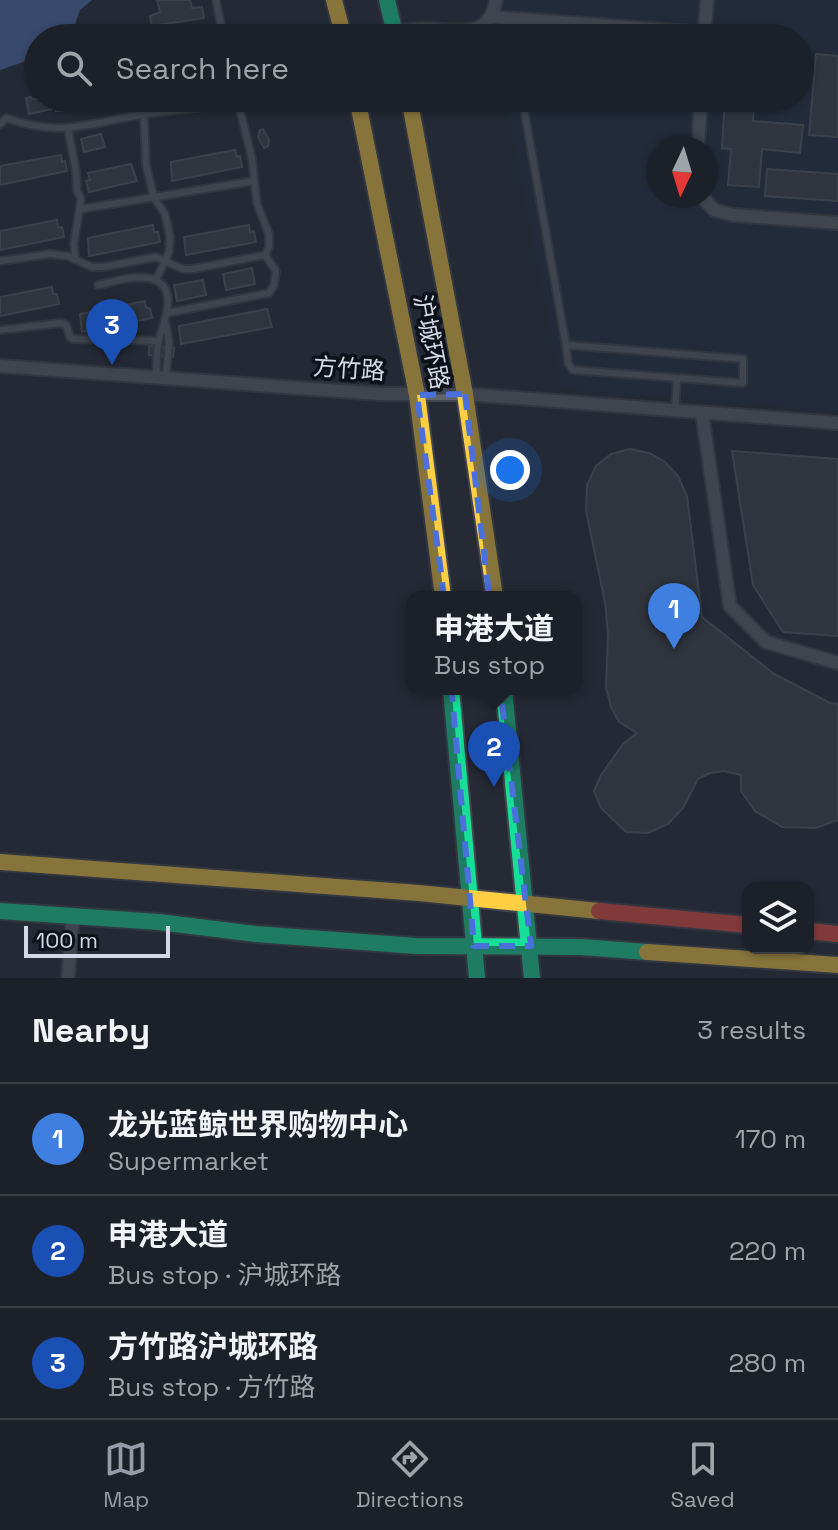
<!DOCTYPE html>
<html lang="en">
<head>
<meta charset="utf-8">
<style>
  body { margin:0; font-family:"Space Grotesk","Noto Sans SC",sans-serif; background:#252830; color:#f1f3f6 }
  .controls { position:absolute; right:24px; bottom:24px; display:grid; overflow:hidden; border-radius:16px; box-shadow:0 2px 6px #0004 }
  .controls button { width:72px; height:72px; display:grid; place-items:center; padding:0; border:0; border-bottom:2px solid #3a3e45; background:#1c2028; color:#f1f3f6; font:40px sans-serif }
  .compass { position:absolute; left:646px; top:136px; width:72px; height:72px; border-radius:50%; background:#1c2028; box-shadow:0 2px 6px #0004; rotate:184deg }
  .scale { position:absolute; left:24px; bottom:20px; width:146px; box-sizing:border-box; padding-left:8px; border:4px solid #d2d8e5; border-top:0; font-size:22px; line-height:28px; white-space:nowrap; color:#d2d8e5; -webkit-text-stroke:6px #0d1119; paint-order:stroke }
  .you { position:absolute; left:510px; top:470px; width:28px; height:28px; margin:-20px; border:6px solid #fff; border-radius:50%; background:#1a73e8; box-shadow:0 0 0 12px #1a73e833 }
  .badge { display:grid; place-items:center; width:52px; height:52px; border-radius:50%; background:#959ba7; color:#fff; font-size:26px; font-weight:700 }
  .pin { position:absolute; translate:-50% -66px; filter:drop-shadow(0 2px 4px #0008) }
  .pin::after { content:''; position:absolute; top:42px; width:28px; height:24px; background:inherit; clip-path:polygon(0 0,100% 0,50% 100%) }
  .popup { position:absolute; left:406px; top:591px; width:176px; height:104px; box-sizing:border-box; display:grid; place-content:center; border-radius:16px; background:#1c2028; filter:drop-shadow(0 2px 6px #0005); font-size:26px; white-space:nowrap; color:#a0a3a8 }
  .popup b { font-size:30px; color:#f1f3f6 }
  .popup::after { content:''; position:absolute; left:50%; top:100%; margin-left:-16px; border:16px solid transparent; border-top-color:#1c2028 }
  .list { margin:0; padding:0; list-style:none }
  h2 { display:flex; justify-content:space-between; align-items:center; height:104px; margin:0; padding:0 32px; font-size:34px }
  h2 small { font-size:26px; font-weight:400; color:#a0a3a8 }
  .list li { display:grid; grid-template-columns:52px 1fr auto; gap:24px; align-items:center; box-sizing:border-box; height:112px; padding:0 32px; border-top:2px solid #3a3e45 }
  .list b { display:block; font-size:30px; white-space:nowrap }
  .list p { margin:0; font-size:26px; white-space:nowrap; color:#a0a3a8 }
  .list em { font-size:26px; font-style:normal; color:#a0a3a8 }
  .icon { flex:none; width:44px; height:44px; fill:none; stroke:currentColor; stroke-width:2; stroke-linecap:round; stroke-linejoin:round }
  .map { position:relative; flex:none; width:838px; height:978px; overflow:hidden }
  .search { position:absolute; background:#1c2028; box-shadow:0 2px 6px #0004; left:24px; right:24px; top:24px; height:88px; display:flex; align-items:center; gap:20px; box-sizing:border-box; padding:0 28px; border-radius:44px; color:#a0a3a8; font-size:30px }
  .sheet { height:440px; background:#1c2028 }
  nav { display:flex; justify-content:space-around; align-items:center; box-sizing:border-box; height:112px; border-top:2px solid #3a3e45; background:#1c2028; font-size:22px; color:#a0a3a8 }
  nav a { display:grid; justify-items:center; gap:4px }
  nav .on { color:#959ba7 }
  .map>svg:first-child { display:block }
  .built { fill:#222d43; fill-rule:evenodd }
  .water { fill:#4f6fb2 }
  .building { fill:#3d414a; stroke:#585d66; stroke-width:2 }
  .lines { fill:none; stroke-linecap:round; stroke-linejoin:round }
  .lane-casing { stroke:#424650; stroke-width:10 }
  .street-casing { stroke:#424650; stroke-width:16 }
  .fast-casing { stroke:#424650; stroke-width:20 }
  .slow-casing { stroke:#424650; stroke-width:20 }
  .jam-casing { stroke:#424650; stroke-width:20 }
  .lane { stroke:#60656d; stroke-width:6 }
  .street { stroke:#60656d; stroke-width:12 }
  .fast { stroke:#16e098; stroke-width:16 }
  .slow { stroke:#ffcf43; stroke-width:16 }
  .jam { stroke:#f24e42; stroke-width:16 }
  .marked { fill:none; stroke:#4a70db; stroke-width:6; stroke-dasharray:16 10; stroke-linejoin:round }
  .labels { text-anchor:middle; stroke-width:7; stroke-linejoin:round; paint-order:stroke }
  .street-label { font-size:24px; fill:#d2d8e5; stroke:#0d1119 }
</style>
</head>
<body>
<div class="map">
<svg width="838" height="978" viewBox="0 0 838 978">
  <rect width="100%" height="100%" fill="#252a35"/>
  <!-- built -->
  <path class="built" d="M485 0H838V411L562 389 505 98H800V38H493ZM658 148H706V196H658Z"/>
  <!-- water -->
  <path class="water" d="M0 0H92L80 10 70 38H38V57L0 70Z"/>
  <!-- building -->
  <g class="building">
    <path d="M157 0H190L192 8 202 7 204 18 152 26 150 16 160 12Z"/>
    <path d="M816 54 838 56V137L809 135Z"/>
    <path d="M31 97 32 99 95 98 96 103 62 111 59 102 61 110 56 111V108L29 114 26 98Z"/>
    <path d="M725 98H754L753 121 803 125 800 153 762 149 759 187 728 185 731 149 722 148Z"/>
    <path d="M263 129 269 140 268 146 264 148 258 137 260 130Z"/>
    <path d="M101 134 105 147 84 152 81 139Z"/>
    <path d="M235 150 237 157 240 156 242 167 172 181 171 162Z"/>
    <path d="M61 155 62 162 65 161 67 171 0 185V166Z"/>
    <path d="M131 164 137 181 89 192 86 181 90 180 88 173Z"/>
    <path d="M767 169 838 174V201L765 196Z"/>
    <path d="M57 220 58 228 62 227 64 237 0 250V231Z"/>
    <path d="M153 225 154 232H158L160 242 89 256 88 238Z"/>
    <path d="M249 225 250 232 254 231 256 242 186 255 184 237Z"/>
    <path d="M252 268 255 284 226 290 223 274Z"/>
    <path d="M203 280 206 295 177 301 174 285Z"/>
    <path d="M52 287 53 294H57L59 304 0 316V297Z"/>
    <path d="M145 301 146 308H150L152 318 82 332 80 314Z"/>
    <path d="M267 309 272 327 181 344 179 326Z"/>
    <path d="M149 346 174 348 173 357 149 355Z"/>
    <path d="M630 449 649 453 665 462 678 476 687 496 702 617 774 674 830 703 838 704V820L816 828 782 827 755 811 741 791V775L724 771 710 773 698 779 683 808 668 824 648 833 626 832 601 808 594 791 601 775 623 744 637 733 619 722 611 707 606 687 608 635 605 602 586 511 587 485 596 466 611 454Z"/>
    <path d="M732 451 838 459V636L783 632 753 585Z"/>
  </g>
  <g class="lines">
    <defs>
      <g id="lane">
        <path d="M216 0 221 25 219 38"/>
        <path d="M157 38 185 34 219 37"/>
        <path d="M141 98 144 114 146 165 154 198 165 214 170 237 169 252 156 280"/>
        <path d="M522 98 566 345 743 359V383L573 370 568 363 566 345"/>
        <path d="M0 124 6 118C61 138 90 123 145 114 176 110 206 107 237 103"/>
        <path d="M68 128 76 172 77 191 81 199 74 243 75 259"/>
        <path d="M81 209 254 181"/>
        <path d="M0 261 50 254 67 256 92 267H103L156 257 183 269H193L265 255 269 247V234L257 204 252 159 237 98"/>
        <path d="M98 285C114 282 139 273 155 280 178 289 164 323 159 339 156 350 157 365 156 377"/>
        <path d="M167 313 269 293 274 285 276 271 265 255"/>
        <path d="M0 330 61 323 66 325 70 337 73 339 159 341"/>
        <path d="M166 377 169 341 166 325"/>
        <path d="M675 411 677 378"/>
      </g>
      <g id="street">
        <path d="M491 17 705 33"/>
        <path d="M395 32C404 31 413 29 421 29 452 28 489 43 496 0"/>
        <path d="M704 38 707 0"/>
        <path d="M698 148 701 98"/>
        <path d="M702 196 714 210 733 215 838 223"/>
        <path d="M0 366 381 394H465L838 423"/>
        <path d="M702 413 730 606 766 642 838 663"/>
        <path d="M68 978 73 916"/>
      </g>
      <g id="fast">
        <path d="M387 0 396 38"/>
        <path d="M451 689 477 978"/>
        <path d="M504 689 532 978"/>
        <path d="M0 911 159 922 256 934 416 946 581 947 647 952"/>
      </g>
      <g id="slow">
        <path d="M334 0 344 38"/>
        <path d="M357 98 417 395 443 597"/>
        <path d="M409 98 465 394 495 597"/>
        <path d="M0 862 419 893 599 911"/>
        <path d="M647 952 838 965"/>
      </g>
      <g id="jam">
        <path d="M599 911 748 925"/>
        <path d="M808 931 838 934"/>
      </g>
    </defs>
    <!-- lane casing -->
    <use href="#lane" class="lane-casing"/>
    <!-- street casing -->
    <use href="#street" class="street-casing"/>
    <!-- fast casing -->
    <use href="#fast" class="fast-casing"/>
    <!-- slow casing -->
    <use href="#slow" class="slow-casing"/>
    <!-- jam casing -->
    <use href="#jam" class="jam-casing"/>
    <!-- lane -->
    <use href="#lane" class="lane"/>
    <!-- street -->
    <use href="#street" class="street"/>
    <!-- fast -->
    <use href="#fast" class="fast"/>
    <!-- slow -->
    <use href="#slow" class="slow"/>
    <!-- jam -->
    <use href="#jam" class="jam"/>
  </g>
  <!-- marked area -->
  <path d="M0 0H838V978H0ZM465 394 531 946H474L442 580 417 395Z" fill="#252a35" fill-opacity=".55" fill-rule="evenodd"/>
  <path class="marked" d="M465 394 531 946H474L442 580 417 395Z"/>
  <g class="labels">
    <!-- street labels -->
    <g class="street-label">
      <text transform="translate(431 342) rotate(79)" y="8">沪城环路</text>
      <text transform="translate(349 369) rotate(4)" y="8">方竹路</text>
    </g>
  </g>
</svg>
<div class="controls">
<button><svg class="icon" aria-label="layers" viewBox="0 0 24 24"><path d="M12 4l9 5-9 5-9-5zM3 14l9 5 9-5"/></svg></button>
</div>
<svg class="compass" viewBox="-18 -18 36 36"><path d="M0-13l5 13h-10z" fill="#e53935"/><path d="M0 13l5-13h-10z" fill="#a0a3a8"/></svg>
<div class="scale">100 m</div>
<div class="you"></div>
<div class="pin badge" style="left:674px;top:649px;background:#3f7fe0">1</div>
<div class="pin badge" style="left:494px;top:787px;background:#1a4fb4">2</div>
<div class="popup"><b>申港大道</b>Bus stop</div>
<div class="pin badge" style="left:112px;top:365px;background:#1a4fb4">3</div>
<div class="search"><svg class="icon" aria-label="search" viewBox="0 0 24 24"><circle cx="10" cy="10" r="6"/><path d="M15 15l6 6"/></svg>Search here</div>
</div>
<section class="sheet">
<h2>Nearby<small>3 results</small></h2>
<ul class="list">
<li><span class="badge" style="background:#3f7fe0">1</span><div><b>龙光蓝鲸世界购物中心</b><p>Supermarket</p></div><em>170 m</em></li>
<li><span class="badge" style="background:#1a4fb4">2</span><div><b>申港大道</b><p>Bus stop · 沪城环路</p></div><em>220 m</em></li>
<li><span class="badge" style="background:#1a4fb4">3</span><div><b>方竹路沪城环路</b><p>Bus stop · 方竹路</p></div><em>280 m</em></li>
</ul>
</section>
<nav>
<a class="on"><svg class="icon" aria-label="map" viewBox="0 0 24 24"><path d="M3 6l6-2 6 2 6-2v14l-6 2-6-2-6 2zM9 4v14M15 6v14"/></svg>Map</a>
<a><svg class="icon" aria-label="directions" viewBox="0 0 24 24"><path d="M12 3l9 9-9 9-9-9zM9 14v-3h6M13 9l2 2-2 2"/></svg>Directions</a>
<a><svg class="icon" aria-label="saved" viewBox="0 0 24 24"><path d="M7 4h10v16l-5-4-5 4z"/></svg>Saved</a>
</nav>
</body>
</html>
